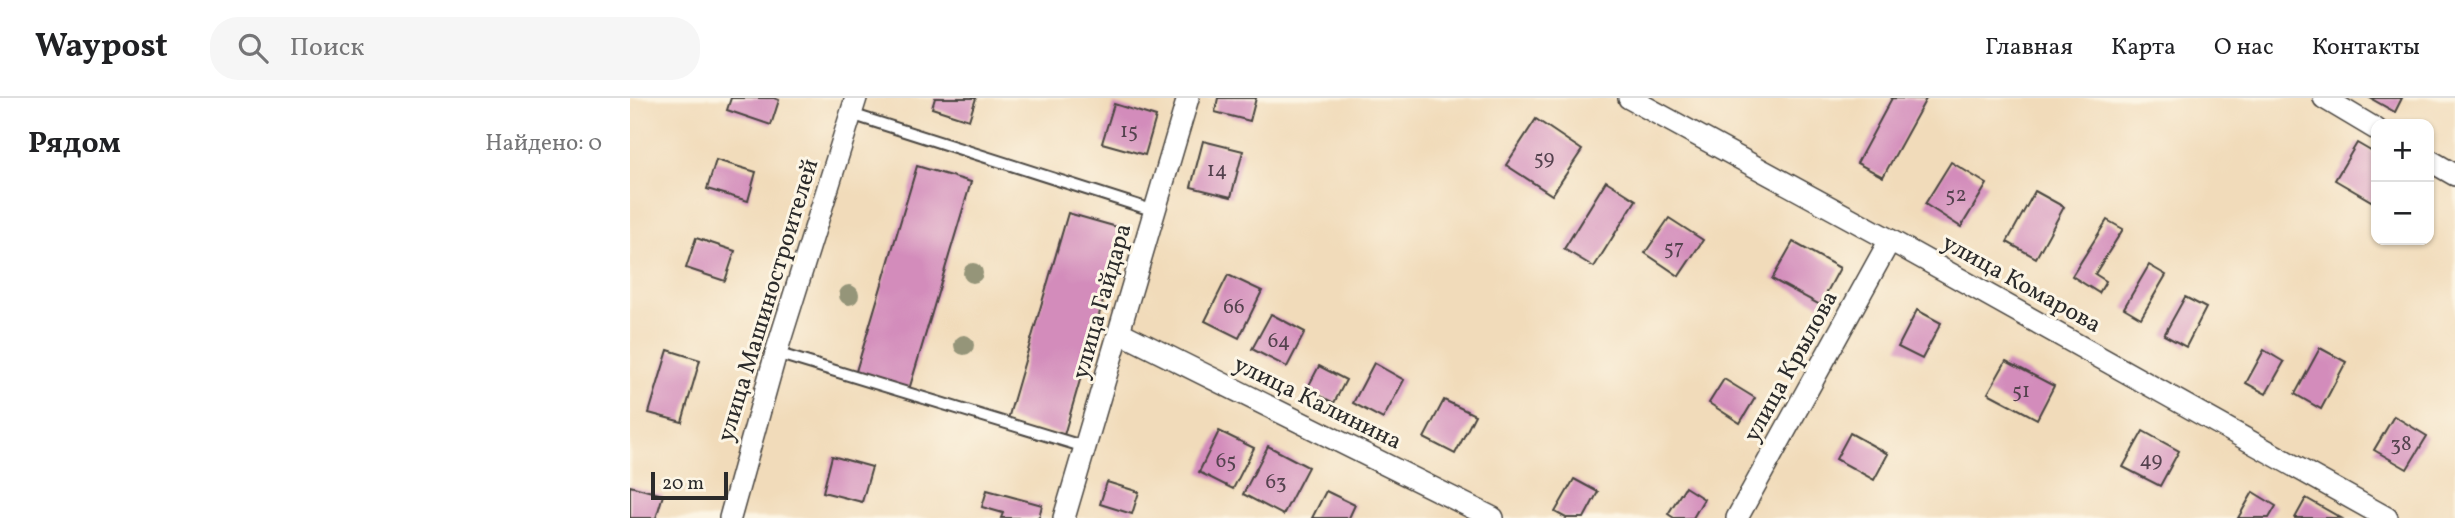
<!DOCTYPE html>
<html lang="ru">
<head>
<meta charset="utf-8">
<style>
  body { margin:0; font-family:Vollkorn,serif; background:#f6f6f6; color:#202124 }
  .controls { position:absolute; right:21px; top:21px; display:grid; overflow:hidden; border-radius:14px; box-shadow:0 2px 5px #0004 }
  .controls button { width:63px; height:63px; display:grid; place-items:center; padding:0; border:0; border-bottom:2px solid #e0e0e0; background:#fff; color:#202124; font:35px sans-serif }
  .scale { position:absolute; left:21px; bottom:18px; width:77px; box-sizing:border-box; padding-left:7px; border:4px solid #2b2b2b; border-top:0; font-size:19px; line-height:24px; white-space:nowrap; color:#2b2b2b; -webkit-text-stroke:5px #fcf5e5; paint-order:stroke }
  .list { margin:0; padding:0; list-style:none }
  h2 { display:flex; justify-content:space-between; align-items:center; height:91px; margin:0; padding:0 28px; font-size:30px }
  h2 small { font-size:23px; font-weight:400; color:#757577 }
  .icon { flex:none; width:38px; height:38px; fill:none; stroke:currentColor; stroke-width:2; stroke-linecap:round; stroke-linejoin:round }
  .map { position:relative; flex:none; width:1825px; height:420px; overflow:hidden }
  header { display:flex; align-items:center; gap:42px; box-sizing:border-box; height:98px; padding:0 35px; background:#fff; border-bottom:2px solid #e0e0e0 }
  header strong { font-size:33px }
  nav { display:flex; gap:38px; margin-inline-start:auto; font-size:24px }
  .search { width:490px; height:63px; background:#f6f6f6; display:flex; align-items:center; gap:18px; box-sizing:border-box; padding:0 24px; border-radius:28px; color:#757577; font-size:26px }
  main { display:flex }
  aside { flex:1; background:#fff }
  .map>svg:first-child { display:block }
  .building { fill:#d38cbb }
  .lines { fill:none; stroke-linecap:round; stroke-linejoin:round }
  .service-casing { stroke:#494540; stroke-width:14 }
  .minor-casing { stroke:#494540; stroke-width:24 }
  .service { stroke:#fff; stroke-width:10 }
  .minor { stroke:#fff; stroke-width:21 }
  .tree { fill:#959579 }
  .labels { text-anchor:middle; stroke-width:6; stroke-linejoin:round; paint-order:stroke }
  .number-label { font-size:21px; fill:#55434f }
  .street-label { font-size:24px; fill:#2b2b2b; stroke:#fcf5e5 }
</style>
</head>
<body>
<header>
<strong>Waypost</strong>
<div class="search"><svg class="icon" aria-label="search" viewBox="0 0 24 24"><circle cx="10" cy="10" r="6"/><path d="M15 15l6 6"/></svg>Поиск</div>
<nav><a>Главная</a><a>Карта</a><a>О нас</a><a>Контакты</a></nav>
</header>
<main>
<aside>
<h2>Рядом<small>Найдено: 0</small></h2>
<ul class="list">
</ul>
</aside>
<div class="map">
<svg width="1825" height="420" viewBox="0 0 1825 420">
  <rect width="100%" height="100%" fill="#fcf5e5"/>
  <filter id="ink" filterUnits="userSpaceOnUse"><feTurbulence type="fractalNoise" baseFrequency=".0143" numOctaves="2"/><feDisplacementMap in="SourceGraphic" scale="14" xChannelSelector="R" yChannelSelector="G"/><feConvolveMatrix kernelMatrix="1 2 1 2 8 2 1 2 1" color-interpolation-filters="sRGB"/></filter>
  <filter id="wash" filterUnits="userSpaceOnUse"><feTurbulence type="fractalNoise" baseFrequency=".00686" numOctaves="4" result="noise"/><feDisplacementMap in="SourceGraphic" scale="28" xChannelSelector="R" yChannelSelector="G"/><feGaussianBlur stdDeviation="1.57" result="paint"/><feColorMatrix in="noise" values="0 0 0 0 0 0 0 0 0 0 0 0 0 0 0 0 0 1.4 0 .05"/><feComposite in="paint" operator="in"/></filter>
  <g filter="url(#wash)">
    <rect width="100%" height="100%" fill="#f1dbba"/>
    <g id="blocks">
      <!-- building -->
      <g class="building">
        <path d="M101 0H144L149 2 141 27 97 12Z"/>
        <path d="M305 0H346L339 22 302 10Z"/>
        <path d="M588 0H626L620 23 585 14Z"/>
        <path d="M1262 0 1296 1 1253 79 1227 65Z"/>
        <path d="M1740 0H1772L1765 14Z"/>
        <path d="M484 6 526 19 515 57 472 45Z"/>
        <path d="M906 21 952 52 922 97 876 67Z"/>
        <path d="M573 43 613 53 601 99 561 89Z"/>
        <path d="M1727 45 1746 56V98L1743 104 1705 82Z"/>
        <path d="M86 62 126 74 118 103 77 91Z"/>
        <path d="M1321 64 1357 86 1331 129 1295 106Z"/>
        <path d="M287 68 341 84 278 295 224 280Z"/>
        <path d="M976 83 1006 102 964 169 934 151Z"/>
        <path d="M1405 93 1434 109 1406 160 1377 144Z"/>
        <path d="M438 115 494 131 434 337 378 321Z"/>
        <path d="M1039 120 1073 142 1049 178 1015 155Z"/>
        <path d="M1477 122 1493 131 1465 176 1476 183 1469 195 1442 178Z"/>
        <path d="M66 140 105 153 95 183 56 170Z"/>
        <path d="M1163 144 1210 170 1190 207 1142 181Z"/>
        <path d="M1519 167 1536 177 1511 220 1494 210Z"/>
        <path d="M598 177 632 193 609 240 575 223Z"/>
        <path d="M1555 199 1576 210 1556 249 1534 237Z"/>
        <path d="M1287 212 1311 225 1292 261 1268 249Z"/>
        <path d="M641 216 675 234 657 269 622 251Z"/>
        <path d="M1690 250 1716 264 1691 311 1665 296Z"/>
        <path d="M38 252 70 262 52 324 19 315Z"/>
        <path d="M1634 252 1654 264 1636 296 1616 285Z"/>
        <path d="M1376 263 1424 288 1407 321 1358 295Z"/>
        <path d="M744 265 774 282 753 321 723 305Z"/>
        <path d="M689 268 716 282 704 305 677 291Z"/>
        <path d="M1094 281 1125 300 1110 325 1079 305Z"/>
        <path d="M814 302 845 317 825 356 794 340Z"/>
        <path d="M1764 318 1797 338 1777 371 1744 352Z"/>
        <path d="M589 333 624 350 603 391 569 374Z"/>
        <path d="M1513 333 1549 353 1530 388 1493 369Z"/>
        <path d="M1220 335 1258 356 1244 382 1206 361Z"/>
        <path d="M638 348 678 369 653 417 613 396Z"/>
        <path d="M202 358 242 369 232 404 193 394Z"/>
        <path d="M944 381 968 394 954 420H936L925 414Z"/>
        <path d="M477 384 509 394 502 416 470 406Z"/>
        <path d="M0 388 33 397 26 420H0Z"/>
        <path d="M1055 389 1074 401 1063 420H1044L1038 416Z"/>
        <path d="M357 392 412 407 409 420H371L373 415 352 409Z"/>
        <path d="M696 393 725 407 719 420H682Z"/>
        <path d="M1623 394 1646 408 1639 420H1608Z"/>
        <path d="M1676 400 1711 420H1665Z"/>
      </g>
    </g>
  </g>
  <g filter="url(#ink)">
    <use href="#blocks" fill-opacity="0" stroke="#494540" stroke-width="2"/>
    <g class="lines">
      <defs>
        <g id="service">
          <path d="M221 16 525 113"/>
          <path d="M146 255 455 349"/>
        </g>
        <g id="minor">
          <path d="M999 0 1260 142 1757 420"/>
          <path d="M1694 0 1746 31"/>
          <path d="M1799 62 1825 77"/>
          <path d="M489 234 863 420"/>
          <path d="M100 420 146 255 226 0"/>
          <path d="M434 420 558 0"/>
          <path d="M1107 420 1260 142"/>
        </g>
      </defs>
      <!-- service casing -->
      <use href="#service" class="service-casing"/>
      <!-- minor casing -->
      <use href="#minor" class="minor-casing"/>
      <!-- service -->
      <use href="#service" class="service"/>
      <!-- minor -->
      <use href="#minor" class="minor"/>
    </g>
    <!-- trees -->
    <g class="tree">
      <circle cx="343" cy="175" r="10"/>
      <circle cx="219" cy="197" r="10"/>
      <circle cx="334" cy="247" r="10"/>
    </g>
  </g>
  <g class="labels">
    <!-- number labels -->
    <g class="number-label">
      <text x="499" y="39">15</text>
      <text x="914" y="66">59</text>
      <text x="587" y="78">14</text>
      <text x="1326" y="103">52</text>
      <text x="1044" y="156">57</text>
      <text x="604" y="215">66</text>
      <text x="649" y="249">64</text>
      <text x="1391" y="299">51</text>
      <text x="1771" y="352">38</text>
      <text x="1521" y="368">49</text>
      <text x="596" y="369">65</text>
      <text x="646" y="390">63</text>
    </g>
    <!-- street labels -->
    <g class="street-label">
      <text transform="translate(1392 185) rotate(29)" y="8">улица Комарова</text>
      <text transform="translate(137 202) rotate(-73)" y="8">улица Машиностроителей</text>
      <text transform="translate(471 203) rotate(-74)" y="8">улица Гайдара</text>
      <text transform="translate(1160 268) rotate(-61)" y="8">улица Крылова</text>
      <text transform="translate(688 304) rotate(26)" y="8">улица Калинина</text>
    </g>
  </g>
</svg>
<div class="controls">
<button>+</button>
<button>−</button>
</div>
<div class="scale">20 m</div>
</div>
</main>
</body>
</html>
